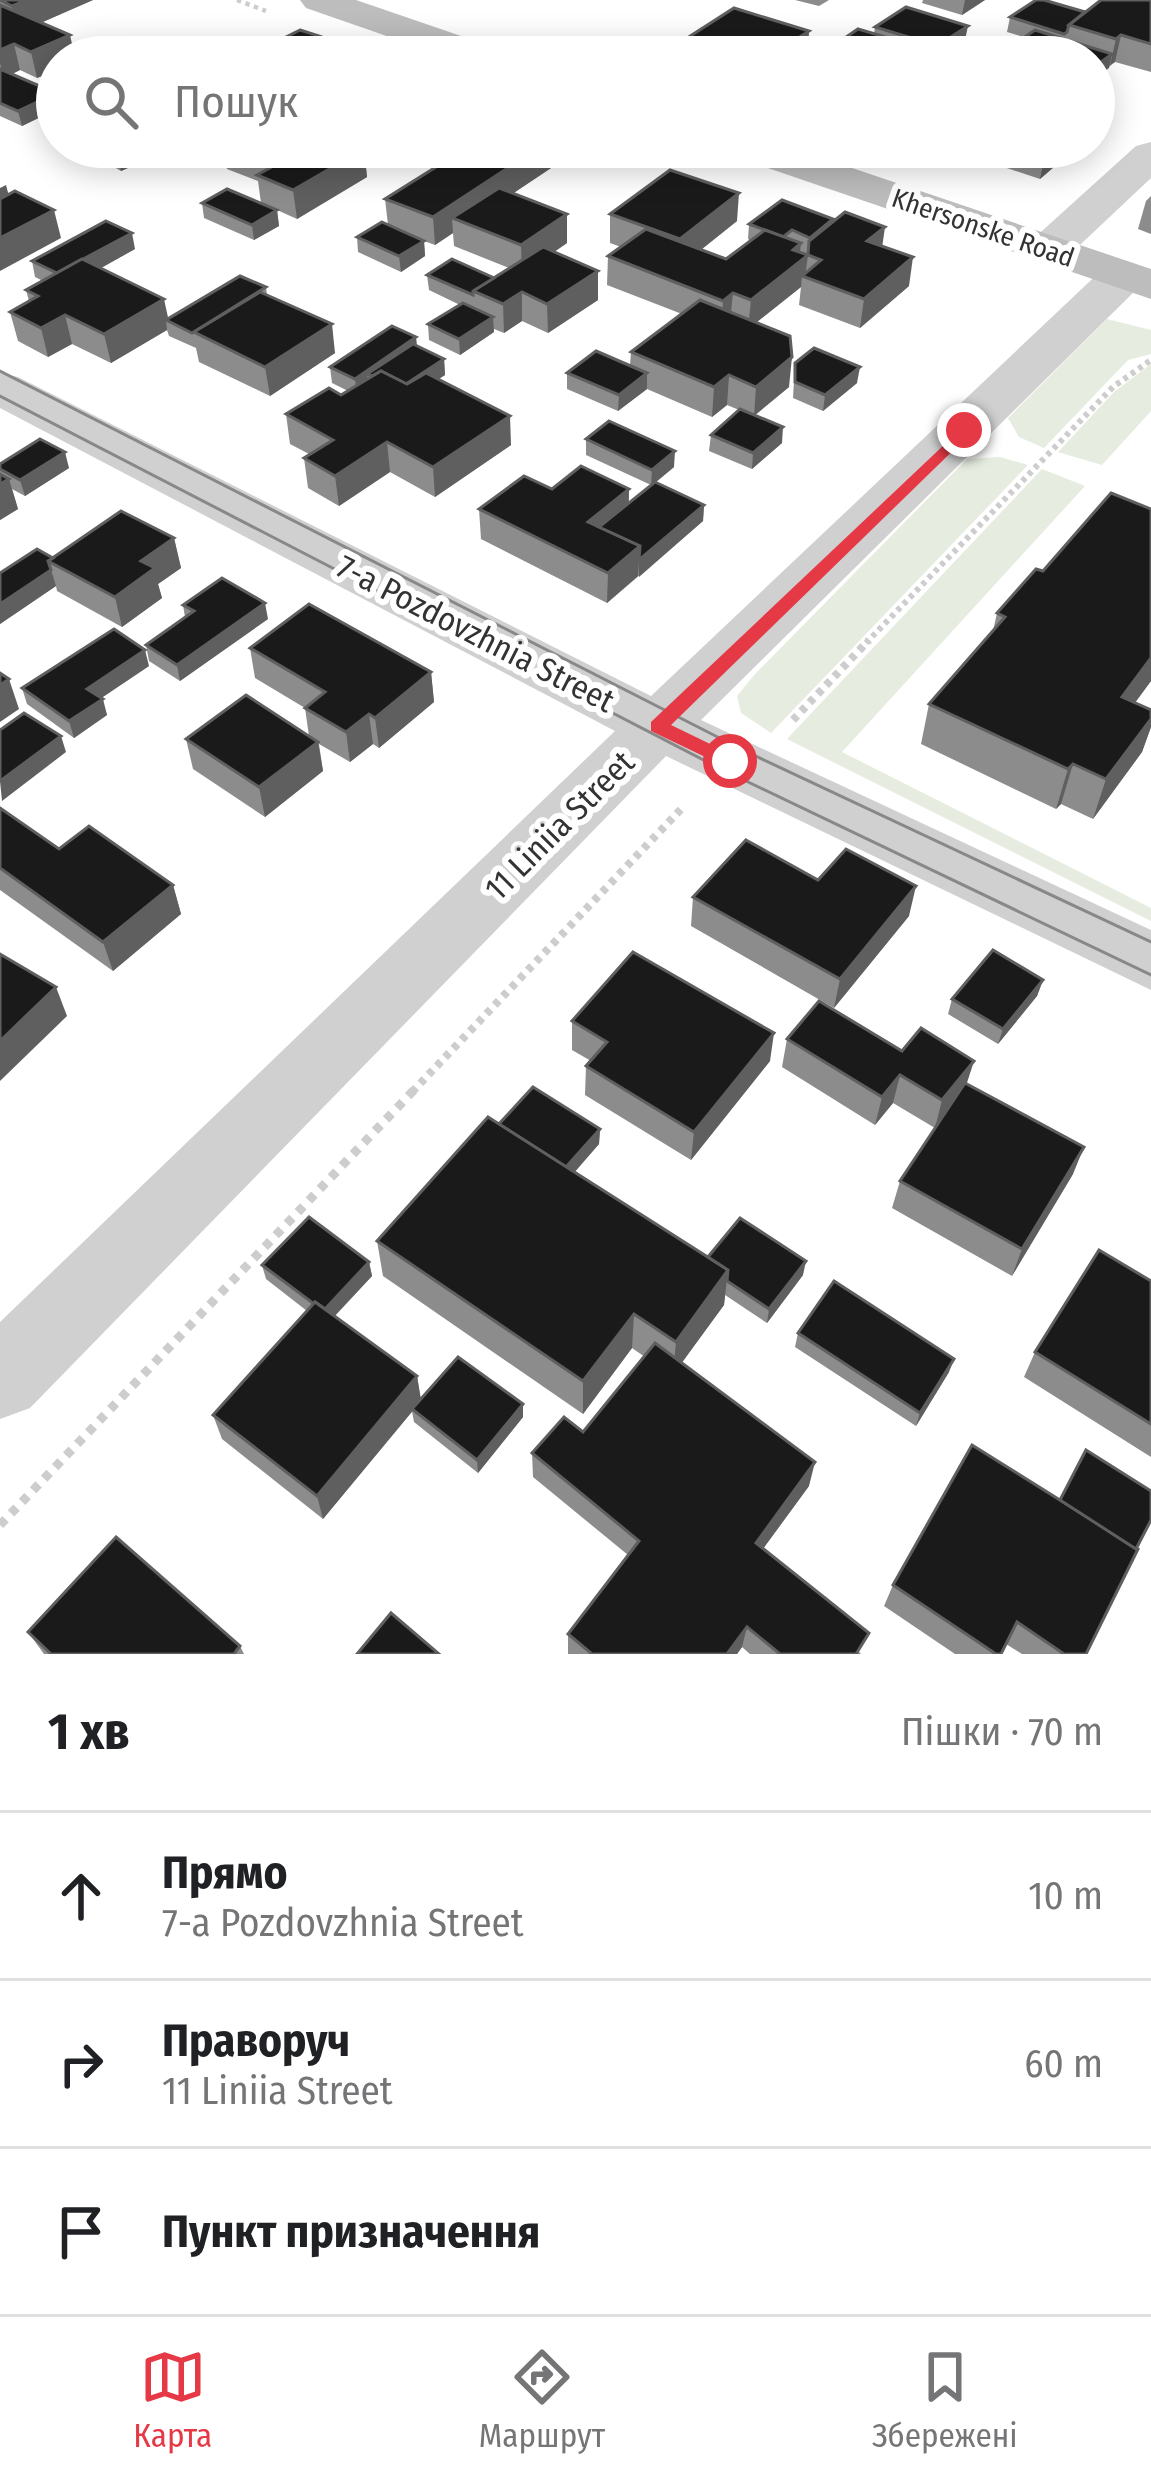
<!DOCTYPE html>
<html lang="uk">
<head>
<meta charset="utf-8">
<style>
  body { margin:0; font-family:"Fira Sans Condensed",sans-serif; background:#f6f6f6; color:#202124 }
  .stop { position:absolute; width:36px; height:36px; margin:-27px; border:9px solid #e63946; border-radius:50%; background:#fff }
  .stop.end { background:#e63946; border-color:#fff; box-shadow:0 3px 12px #0008 }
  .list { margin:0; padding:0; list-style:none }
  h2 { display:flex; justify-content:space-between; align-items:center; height:156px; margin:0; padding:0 48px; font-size:51px }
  h2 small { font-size:39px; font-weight:400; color:#757577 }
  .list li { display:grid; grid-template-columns:78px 1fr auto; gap:36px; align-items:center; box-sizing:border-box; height:168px; padding:0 48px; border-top:3px solid #e0e0e0 }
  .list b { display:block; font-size:45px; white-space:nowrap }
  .list p { margin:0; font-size:39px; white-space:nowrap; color:#757577 }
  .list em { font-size:39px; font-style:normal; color:#757577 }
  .icon { flex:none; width:66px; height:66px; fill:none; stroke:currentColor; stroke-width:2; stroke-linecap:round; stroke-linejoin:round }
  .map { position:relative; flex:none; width:1151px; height:1654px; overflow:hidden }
  .search { position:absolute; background:#fff; box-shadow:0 6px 30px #0003; left:36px; right:36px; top:36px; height:132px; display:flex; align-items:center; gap:30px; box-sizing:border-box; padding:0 42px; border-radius:66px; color:#757577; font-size:45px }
  .sheet { height:660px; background:#fff }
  nav { display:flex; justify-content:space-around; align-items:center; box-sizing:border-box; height:168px; border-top:3px solid #e0e0e0; background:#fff; font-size:33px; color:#757577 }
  nav a { display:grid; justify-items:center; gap:6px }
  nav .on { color:#e63946 }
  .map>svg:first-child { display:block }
  .green { fill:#e6ecdf }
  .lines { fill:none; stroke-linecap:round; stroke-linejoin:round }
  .path-far3 { stroke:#cdcdcd; stroke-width:4.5; stroke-dasharray:4.5 4.5; stroke-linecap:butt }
  .path-far2 { stroke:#cdcdcd; stroke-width:6; stroke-dasharray:4.5 4.5; stroke-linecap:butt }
  .path-far1 { stroke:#cdcdcd; stroke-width:8; stroke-dasharray:6 6; stroke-linecap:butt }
  .path { stroke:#cdcdcd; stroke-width:9; stroke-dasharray:8 8; stroke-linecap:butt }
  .street { fill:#d0d0d0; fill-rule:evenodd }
  .secondary { fill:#bdbdbd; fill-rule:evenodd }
  .tram { stroke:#888; stroke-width:3 }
  .wall { fill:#8c8c8c }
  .shaded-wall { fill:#5f5f5f }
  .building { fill:#1a1a1a; stroke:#5f5f5f; stroke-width:3 }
  .route { fill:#e63946 }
  .labels { text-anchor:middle; stroke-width:12; stroke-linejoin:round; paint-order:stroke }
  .far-street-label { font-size:27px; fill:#333; stroke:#fff }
  .street-label { font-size:33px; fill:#333; stroke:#fff }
</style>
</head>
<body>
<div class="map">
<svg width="1151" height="1654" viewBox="0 0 1151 1654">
  <rect width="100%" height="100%" fill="#fff"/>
  <!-- green -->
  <g class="green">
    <path d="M1107 319 1151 330V354L1128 360 1044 448 1019 437 1008 418Z"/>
    <path d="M1151 364V411L1102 465 1058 452 1114 392Z"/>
    <path d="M1000 457 1028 465 771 733 741 713 737 696 755 674 967 459Z"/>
    <path d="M1042 469 1085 486 842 752 1151 908V921L787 739Z"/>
  </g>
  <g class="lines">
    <!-- path-far3 -->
    <g class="path-far3">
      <path d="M237 0 266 11"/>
      <path d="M653 147 696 162"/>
    </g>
    <!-- path-far2 -->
    <path class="path-far2" d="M866 643 1113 387 1151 360"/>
    <!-- path-far1 -->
    <g class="path-far1">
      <path d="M793 720 869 640"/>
      <path d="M412 1092 684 806"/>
    </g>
    <!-- path -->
    <path class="path" d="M0 1525 415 1089"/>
    <!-- street -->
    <g class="street">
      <path d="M1151 142V178L1064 260 1048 264 1032 260 1025 250 1032 240 1136 146Z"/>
      <path d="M1123 262 1140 266 1147 276 1140 286 701 720 1151 930V990L666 756 30 1408 0 1419V1322L615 731 0 408V373L18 377 651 696 1106 266Z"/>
    </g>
    <!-- secondary -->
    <g class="secondary">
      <path d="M300 0H356L499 49 505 57H447L306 8Z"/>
      <path d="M727 147H790L1151 269V299L733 156Z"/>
    </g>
    <!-- tram -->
    <g class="tram">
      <path d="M0 371 747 752 1151 942"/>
      <path d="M0 396 719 768 1151 975"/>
    </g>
  </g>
  <!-- wall -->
  <g class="wall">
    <path d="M0 0H93L42 22 57 57V70L37 78 20 70 12 74 56 93 57 97V109L22 126 0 116Z"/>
    <path d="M795 0H829L819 6Z"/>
    <path d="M923 0H985L962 15 922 3Z"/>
    <path d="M1151 0V72L1115 62 1094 79V57H837L839 42 874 34 875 27 965 40 960 44 1007 57 1009 48 1024 37 1007 32 1010 17 1085 12Z"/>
    <path d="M809 31 808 44 823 49V57H683L684 40Z"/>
    <path d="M84 147H144L146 160 121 171 85 150Z"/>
    <path d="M224 147H359L364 149 367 177 297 219 277 210 279 226 254 240 204 218 202 203H261L258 181 227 169Z"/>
    <path d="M918 147H951L941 155Z"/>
    <path d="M982 147H1077L1040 179 980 159Z"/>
    <path d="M578 150 512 194 567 214V243L554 252 598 300 548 333 522 321 504 333 494 329V332L460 355 429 340 428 324 460 305 429 290 427 275 494 278 509 268 454 246 453 233 435 245 424 241 425 256 401 272 358 252 357 237 388 225 385 199Z"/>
    <path d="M1151 196V234L1138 229 1146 201Z"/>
    <path d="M610 214 737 221 701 250 726 259 751 241 748 239 749 224 882 246 909 286 860 328 799 305 801 287 757 322 789 387 755 415 782 443 752 469 709 451 711 435 739 410 727 405 712 417 647 389 618 411 567 389V373L630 365 631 352 682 314 607 285 608 256 621 247 610 243Z"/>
    <path d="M135 249 100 268 168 319 266 287 267 295 335 353 270 396 199 362 196 348 169 336 167 330 111 363 72 344 48 357 18 341 10 312 29 301 26 290 43 281 35 277 32 261Z"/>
    <path d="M416 337 417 346 444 359 445 375 438 379 511 445 435 497 390 472 339 506 308 488 304 458 309 454 290 444 286 414 341 395 348 391 332 383 330 367Z"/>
    <path d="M795 363 857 383 823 411 793 398Z"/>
    <path d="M586 439 674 467 655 483 704 505 703 521 607 603 481 539 479 509 552 489H629V503L651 485 586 455Z"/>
    <path d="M0 464 69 468 25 496 12 489 18 509 0 520Z"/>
    <path d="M1151 509V681L1135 703 1151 710V727L1142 752 1093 819 1061 804 1056 809 921 744 929 704 993 631 997 613 1043 571Z"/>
    <path d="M174 538 181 568 158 584 162 598 122 627 57 591 56 586 0 624V573L53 558Z"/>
    <path d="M183 605 268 619 180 681 149 661 146 645 185 617Z"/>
    <path d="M250 648 431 672 434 702 379 748 373 744 350 762 319 744 323 771 265 817 193 769 186 739 309 736 305 708 255 678Z"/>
    <path d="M149 666 101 698 107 715 74 738 27 704 22 688Z"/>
    <path d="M0 808 59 849 173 885 181 914 113 971 0 890Z"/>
    <path d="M818 880 909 916 834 1008 691 926 693 897Z"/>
    <path d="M1043 980 1037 996 998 1044 948 1014 952 999Z"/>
    <path d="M572 1021 770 1061 691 1160 585 1095 586 1066 591 1061 572 1050Z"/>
    <path d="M787 1039 902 1051 967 1084 1073 1174 1012 1276 892 1208 900 1181 935 1128 893 1103 875 1125 782 1067Z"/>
    <path d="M499 1124 600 1129 599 1144 574 1172 708 1257 803 1275 767 1323 725 1295 724 1305 681 1363 809 1486 763 1549 861 1654H750L742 1647 737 1654H568V1634L628 1555 533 1477 532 1453 583 1432 645 1357 632 1348 583 1414 383 1276 377 1241Z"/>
    <path d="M369 1262 372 1276 335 1316 417 1376 421 1399 523 1417 478 1473 414 1422 412 1411 323 1519 222 1439 213 1415 307 1311 266 1279 262 1265Z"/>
    <path d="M1151 1281V1457L1024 1377 1035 1352Z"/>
    <path d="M798 1333 949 1372 916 1426 795 1347Z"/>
    <path d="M972 1445 1086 1654H1022L1006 1644 1001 1654H955L884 1606 893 1585Z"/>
    <path d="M28 1632 240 1646 244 1654H44Z"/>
  </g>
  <!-- shaded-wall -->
  <g class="shaded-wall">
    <path d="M27 0H93L18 33 12 6Z"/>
    <path d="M965 0H985L962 15Z"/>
    <path d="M968 26 965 40 941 57 938 46Z"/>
    <path d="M809 31 807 57 795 40Z"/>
    <path d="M70 35 75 57H57V70L37 78 31 52Z"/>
    <path d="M1121 35 1115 62 1110 65 1116 39Z"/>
    <path d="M319 36 320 51 308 57H278Z"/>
    <path d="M14 44 20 70 4 78 0 63V50Z"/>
    <path d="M1112 54 1109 68 1094 79V67Z"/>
    <path d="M56 93 57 109 22 126 18 111Z"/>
    <path d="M138 147H144L146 160 121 171 118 156Z"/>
    <path d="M540 147H578V150L467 224 452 218 453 233 435 245 433 217Z"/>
    <path d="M1051 147H1077L1040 179 1046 151Z"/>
    <path d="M364 149 367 177 297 219 293 190Z"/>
    <path d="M6 185 10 200 0 205V188Z"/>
    <path d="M739 193 737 221 679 267 680 239Z"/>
    <path d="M54 210 61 238 0 271V238Z"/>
    <path d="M277 210 279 226 254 240 252 225Z"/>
    <path d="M567 214V243L522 274 521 245Z"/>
    <path d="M885 227 881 255 867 241Z"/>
    <path d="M132 233 135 249 62 290 58 274Z"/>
    <path d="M424 241 425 256 401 272 399 256Z"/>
    <path d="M801 243 799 262 808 255 805 277 802 276 801 287 748 329 751 300 793 250Z"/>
    <path d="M913 257 909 286 860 328 864 299Z"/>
    <path d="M598 271V300L548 333 547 304Z"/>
    <path d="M522 292V321L504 333 503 304Z"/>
    <path d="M733 293 730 322 721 330 723 301Z"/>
    <path d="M164 299 169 322 166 320 167 330 111 363 104 334Z"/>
    <path d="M65 315 72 344 48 357 41 328Z"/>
    <path d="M493 317 494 332 460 355 459 339Z"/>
    <path d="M332 324 335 353 270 396 265 367Z"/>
    <path d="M416 337 417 353 367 374 369 386 357 394 355 379Z"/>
    <path d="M792 357 789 387 754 416 756 387Z"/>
    <path d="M444 359 445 375 400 405 399 389Z"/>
    <path d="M860 367 857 383 823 411 825 395Z"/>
    <path d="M647 373V389L618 411 619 395Z"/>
    <path d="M729 375 727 405 712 417 714 387Z"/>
    <path d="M510 416 511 445 435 497 433 467Z"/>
    <path d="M783 427 782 443 752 469 753 453Z"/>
    <path d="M387 442 390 472 339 506 335 476Z"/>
    <path d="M675 451 674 467 651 486 652 470Z"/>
    <path d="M65 452 69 468 25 496 20 480Z"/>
    <path d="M9 479 18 509 0 520V484Z"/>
    <path d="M629 489 628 519 600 542 588 522Z"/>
    <path d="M704 505 703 521 639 577V560Z"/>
    <path d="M174 538 181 568 158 584 162 598 122 627 115 597 141 561Z"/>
    <path d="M640 546 638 576 607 603 608 573Z"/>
    <path d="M51 570 56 586 0 624V604Z"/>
    <path d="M265 603 268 619 180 681 177 665Z"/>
    <path d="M145 650 149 666 91 705 87 689Z"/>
    <path d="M1151 658V681L1109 737 1122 697Z"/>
    <path d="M431 672 434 702 379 748 375 718Z"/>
    <path d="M9 679 19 709 0 722V685Z"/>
    <path d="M103 699 107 715 74 738 69 721Z"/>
    <path d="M369 714 373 744 350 762 346 732Z"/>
    <path d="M1151 719V727L1142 752 1093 819 1106 779Z"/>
    <path d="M61 736 66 752 2 801 0 781Z"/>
    <path d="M318 742 323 771 265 817 259 787Z"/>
    <path d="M1073 764 1061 804 1056 809 1068 769Z"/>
    <path d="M173 885 181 914 113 971 103 942Z"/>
    <path d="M916 886 909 916 834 1008 840 979Z"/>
    <path d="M1043 980 1037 996 998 1044 1003 1029Z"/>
    <path d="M56 987 67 1016 0 1081V1041Z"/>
    <path d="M774 1033 770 1061 691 1160 694 1132Z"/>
    <path d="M974 1061 965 1089 935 1128 942 1100Z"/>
    <path d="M900 1075 893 1103 875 1125 882 1097Z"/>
    <path d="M600 1129 599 1144 561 1188V1173Z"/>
    <path d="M1084 1147 1073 1174 1012 1276 1022 1249Z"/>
    <path d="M806 1261 803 1275 767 1323 769 1309Z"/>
    <path d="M369 1262 372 1276 326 1325 323 1312Z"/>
    <path d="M728 1270 724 1305 673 1375 676 1342Z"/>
    <path d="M634 1314 632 1348 583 1414V1381Z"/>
    <path d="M954 1359 949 1372 916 1426 920 1413Z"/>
    <path d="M417 1376 421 1401 323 1519 317 1496Z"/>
    <path d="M523 1404V1417L478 1473 477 1460Z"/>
    <path d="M815 1462 809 1486 751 1565 756 1543Z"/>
    <path d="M747 1627 742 1647 737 1654H727Z"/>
  </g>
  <!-- building -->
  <g class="building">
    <path d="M0 0H27L12 6Z"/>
    <path d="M1036 0H1044L1085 12 1069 25 1067 32 1064 34 1010 17Z"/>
    <path d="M1101 0H1151V44L1121 35 1116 39 1069 25Z"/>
    <path d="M0 5 70 35 31 52 14 44 0 50Z"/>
    <path d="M906 7 968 26 946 40 942 39 935 45 875 27Z"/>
    <path d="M734 8 809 31 795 40 823 49 812 57H698L711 49 684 40Z"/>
    <path d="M858 29 923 48 911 57H837L853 46 839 42Z"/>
    <path d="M300 30 319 36 278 57H246Z"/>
    <path d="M1035 30 1112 54 1094 67V57H1038L1009 48Z"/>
    <path d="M942 39 1008 57H920Z"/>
    <path d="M154 42 192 57H123Z"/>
    <path d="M0 69 56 93 18 111 0 103Z"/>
    <path d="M103 147H138L118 156Z"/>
    <path d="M238 147H359L364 149 293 190 257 175 279 163Z"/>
    <path d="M468 147H540L433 217 385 199Z"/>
    <path d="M670 170 739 193 680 239 610 214Z"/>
    <path d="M499 188 567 214 521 245 452 218Z"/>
    <path d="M227 189 277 210 252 225 202 203Z"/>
    <path d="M15 191 54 210 0 238V199Z"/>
    <path d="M782 200 833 219 810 238 792 230 783 237 749 224Z"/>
    <path d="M845 212 885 227 867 241 913 257 864 299 802 276 821 260 808 255 809 241Z"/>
    <path d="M106 221 132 233 57 273 32 261Z"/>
    <path d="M382 222 424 241 399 256 357 237Z"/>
    <path d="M646 229 726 259 765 230 801 243 793 250 808 255 751 300 733 293 723 301 608 256Z"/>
    <path d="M543 247 598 271 547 304 522 292 503 304 473 291Z"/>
    <path d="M82 259 164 299 104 334 65 315 41 328 10 312 38 296 26 290Z"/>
    <path d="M452 259 494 278 473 291V295L427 275Z"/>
    <path d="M240 276 266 287 192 333 166 320Z"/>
    <path d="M260 292 332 324 265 367 194 332Z"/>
    <path d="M700 300 790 336 792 357 756 387 729 375 714 387 631 352Z"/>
    <path d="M463 303 493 317 459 339 428 324Z"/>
    <path d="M392 326 416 337 355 379 330 367Z"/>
    <path d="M413 344 444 359 406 384 381 371 372 376 367 374Z"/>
    <path d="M814 348 860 367 825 395 795 382V363Z"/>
    <path d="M596 351 647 373 619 395 567 373Z"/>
    <path d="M381 371 407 384 426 373 510 416 433 467 387 442 335 476 304 458 333 440 286 414 329 388 341 395Z"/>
    <path d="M740 409 783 427 753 453 711 435Z"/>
    <path d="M609 421 675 451 652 470 586 439Z"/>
    <path d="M40 439 65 452 20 480 0 469V464Z"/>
    <path d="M581 466 629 489 588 522 640 546 608 573 479 509 524 476 552 489Z"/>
    <path d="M0 474 9 479 0 484Z"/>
    <path d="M655 482 704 505 639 560 640 546 599 527Z"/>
    <path d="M1111 493 1151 509V658L1122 697 1151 710V719L1106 779 1073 764 1068 769 929 704 1005 617 997 613 1036 569 1043 571Z"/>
    <path d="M121 511 174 538 141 561 155 568 115 597 48 561Z"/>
    <path d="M37 549 53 558 48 561 51 570 0 604V573Z"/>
    <path d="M222 578 265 603 177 665 146 645 194 611 183 605Z"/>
    <path d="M309 604 431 672 375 718 369 714 346 732 305 708 325 692 250 648Z"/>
    <path d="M114 629 145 650 87 689 103 699 69 721 22 688Z"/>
    <path d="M0 673 9 679 0 685Z"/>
    <path d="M246 695 318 742 259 787 186 739Z"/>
    <path d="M24 713 61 736 0 781V730Z"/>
    <path d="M0 808 59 849 89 826 173 885 103 942 0 868Z"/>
    <path d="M746 840 818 880 846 849 916 886 840 979 693 897Z"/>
    <path d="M993 950 1043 980 1003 1029 952 999Z"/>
    <path d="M633 952 774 1033 694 1132 586 1066 607 1042 572 1021Z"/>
    <path d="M0 954 56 987 0 1041Z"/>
    <path d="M819 1001 902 1051 921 1028 974 1061 942 1100 900 1075 882 1097 787 1039Z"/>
    <path d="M965 1083 1084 1147 1022 1249 900 1181Z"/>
    <path d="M533 1087 600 1129 566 1167 499 1124Z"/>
    <path d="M488 1117 728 1270 676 1342 634 1314 583 1381 377 1241Z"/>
    <path d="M309 1217 369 1262 325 1309 315 1302 314 1304 262 1265Z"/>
    <path d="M740 1218 806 1261 769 1309 727 1281 728 1270 708 1257Z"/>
    <path d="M1099 1250 1151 1281V1424L1035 1352Z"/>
    <path d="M834 1281 954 1359 920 1413 798 1333Z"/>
    <path d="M315 1302 417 1376 317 1496 213 1415Z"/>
    <path d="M655 1343 815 1462 756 1543 869 1633 856 1654H780L747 1627 727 1654H592L568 1634 639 1541 532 1453 564 1417 583 1432Z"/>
    <path d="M458 1357 523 1404 477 1460 412 1409Z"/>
    <path d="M972 1445 1138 1549 1086 1654H1064L1017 1622 1001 1654H996L893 1585Z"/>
    <path d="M1086 1450 1151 1491V1520L1136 1549 1060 1500Z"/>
    <path d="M116 1537 240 1646 234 1654H51L28 1632Z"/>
    <path d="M391 1613 439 1654H357Z"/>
  </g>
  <!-- route -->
  <path class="route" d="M964 426 970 427V434L671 725 737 757V766H724L651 731V722Z"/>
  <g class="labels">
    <!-- far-street labels -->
    <g class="far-street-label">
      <text transform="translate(983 228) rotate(19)" y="9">Khersonske Road</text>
    </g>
    <!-- street labels -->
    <g class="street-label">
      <text transform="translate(476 633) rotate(27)" y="12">7-a Pozdovzhnia Street</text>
      <text transform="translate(559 825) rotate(-45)" y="12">11 Liniia Street</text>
    </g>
  </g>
</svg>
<div class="stop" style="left:730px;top:761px"></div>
<div class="stop end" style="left:964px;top:430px"></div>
<div class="search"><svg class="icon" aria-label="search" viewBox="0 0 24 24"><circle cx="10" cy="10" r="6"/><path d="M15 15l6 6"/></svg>Пошук</div>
</div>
<section class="sheet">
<h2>1 хв<small>Пішки · 70 m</small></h2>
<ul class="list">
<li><svg class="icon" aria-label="ahead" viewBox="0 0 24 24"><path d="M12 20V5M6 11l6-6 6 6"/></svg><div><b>Прямо</b><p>7-a Pozdovzhnia Street</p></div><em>10 m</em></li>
<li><svg class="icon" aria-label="right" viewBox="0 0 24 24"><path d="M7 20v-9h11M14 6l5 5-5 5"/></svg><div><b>Праворуч</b><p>11 Liniia Street</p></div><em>60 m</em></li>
<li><svg class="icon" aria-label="arrive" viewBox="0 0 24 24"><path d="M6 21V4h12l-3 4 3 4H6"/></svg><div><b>Пункт призначення</b></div></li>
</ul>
</section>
<nav>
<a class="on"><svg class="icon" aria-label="map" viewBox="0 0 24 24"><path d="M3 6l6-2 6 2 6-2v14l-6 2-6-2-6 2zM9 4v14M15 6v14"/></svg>Карта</a>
<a><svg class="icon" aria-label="directions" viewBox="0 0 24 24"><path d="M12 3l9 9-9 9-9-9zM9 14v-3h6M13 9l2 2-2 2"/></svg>Маршрут</a>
<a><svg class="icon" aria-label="saved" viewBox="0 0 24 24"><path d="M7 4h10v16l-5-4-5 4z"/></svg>Збережені</a>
</nav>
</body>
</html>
